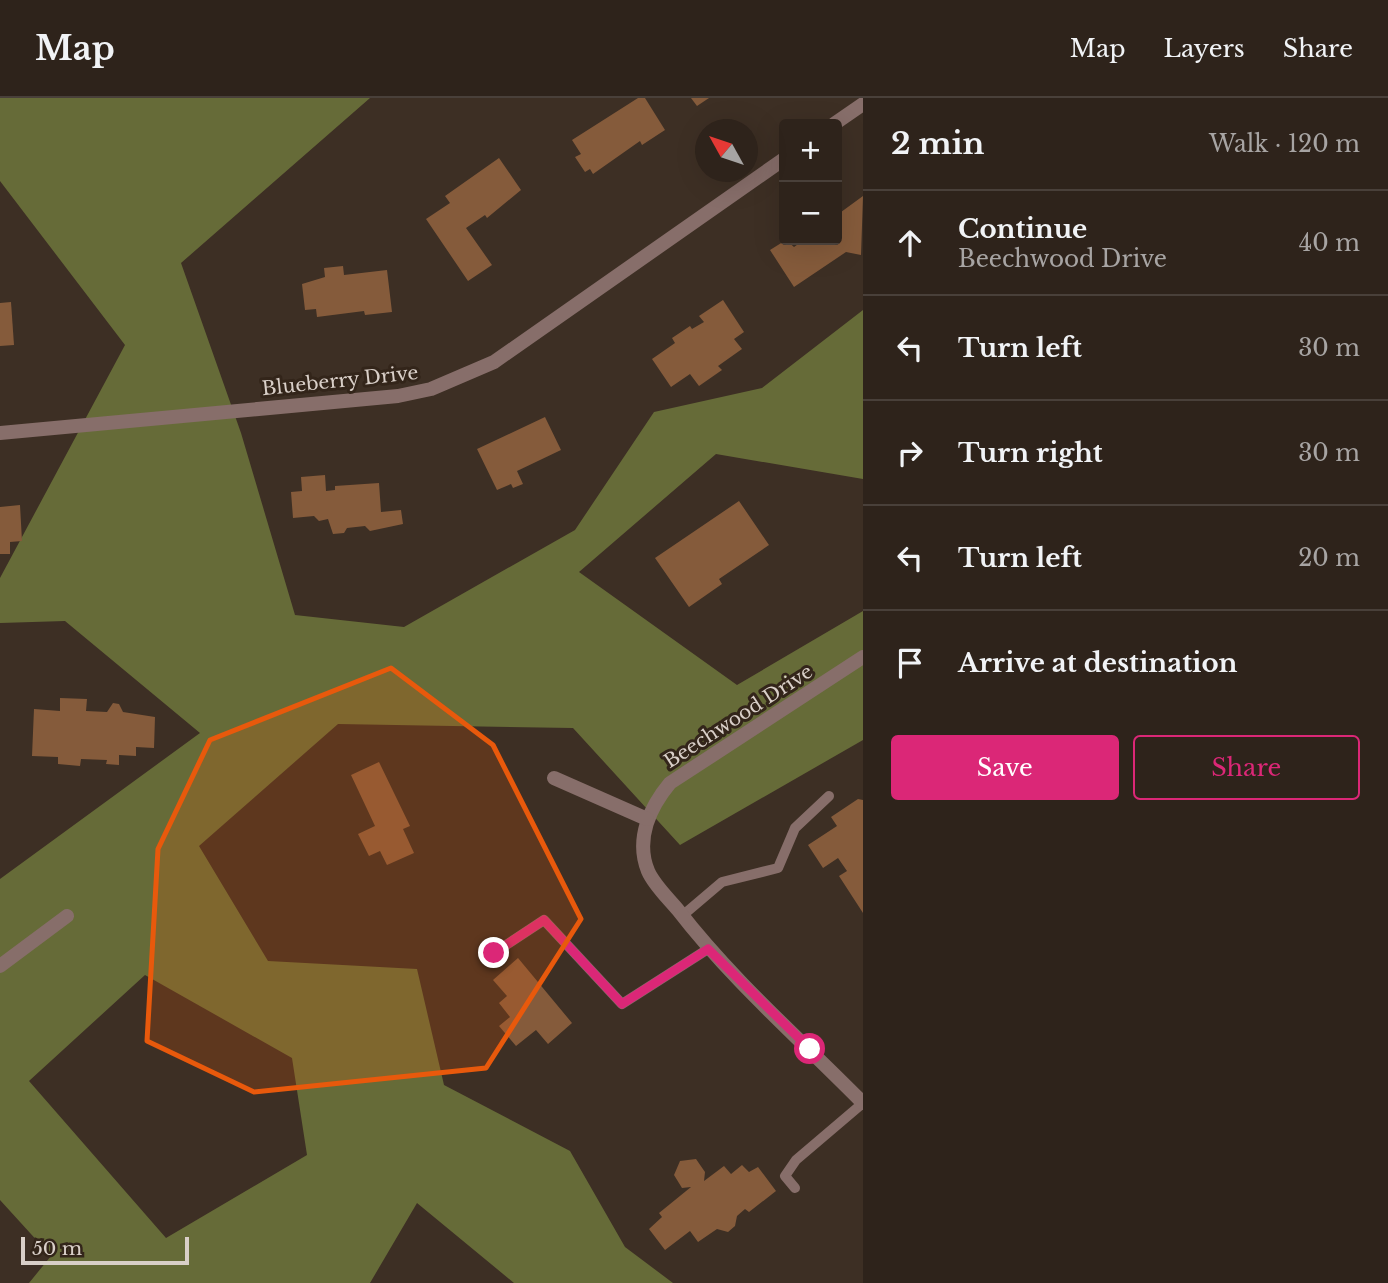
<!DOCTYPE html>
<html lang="en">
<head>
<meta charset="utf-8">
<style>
  body { margin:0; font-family:"Libre Baskerville",serif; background:#3a2f28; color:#f1f3f6 }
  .controls { position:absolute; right:21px; top:21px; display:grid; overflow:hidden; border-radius:7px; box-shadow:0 7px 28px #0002 }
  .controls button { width:63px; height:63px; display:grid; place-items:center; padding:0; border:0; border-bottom:2px solid #49403a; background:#2e231b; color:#f1f3f6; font:35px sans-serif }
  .compass { position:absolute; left:695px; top:21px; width:63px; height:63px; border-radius:50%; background:#2e231b; box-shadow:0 7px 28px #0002; rotate:310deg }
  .scale { position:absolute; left:21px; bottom:18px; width:168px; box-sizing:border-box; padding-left:7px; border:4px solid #d9cfc8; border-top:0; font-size:19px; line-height:24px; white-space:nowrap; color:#d9cfc8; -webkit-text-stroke:5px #33251a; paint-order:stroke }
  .stop { position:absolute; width:21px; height:21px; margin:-16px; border:5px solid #db2777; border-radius:50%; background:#fff }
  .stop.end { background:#db2777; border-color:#fff; box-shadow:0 2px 7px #0008 }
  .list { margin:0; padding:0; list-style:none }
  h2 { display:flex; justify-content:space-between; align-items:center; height:91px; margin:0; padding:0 28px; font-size:30px }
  h2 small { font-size:23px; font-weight:400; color:#a7a4a3 }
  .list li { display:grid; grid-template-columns:46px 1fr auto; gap:21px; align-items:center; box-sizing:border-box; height:105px; padding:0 28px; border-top:2px solid #49403a }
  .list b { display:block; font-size:26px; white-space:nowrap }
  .list p { margin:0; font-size:23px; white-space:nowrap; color:#a7a4a3 }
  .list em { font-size:23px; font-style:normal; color:#a7a4a3 }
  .actions { display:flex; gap:14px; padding:21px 28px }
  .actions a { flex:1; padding:16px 0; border:2px solid #db2777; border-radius:7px; text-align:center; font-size:24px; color:#db2777 }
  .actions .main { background:#db2777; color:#fff }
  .icon { flex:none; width:38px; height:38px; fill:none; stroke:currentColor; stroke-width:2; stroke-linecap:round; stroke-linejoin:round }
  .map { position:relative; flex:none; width:863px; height:1185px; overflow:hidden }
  header { display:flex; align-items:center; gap:42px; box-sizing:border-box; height:98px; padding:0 35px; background:#2e231b; border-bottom:2px solid #49403a }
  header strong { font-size:33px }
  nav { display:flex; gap:38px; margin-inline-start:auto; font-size:24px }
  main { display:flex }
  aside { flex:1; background:#2e231b }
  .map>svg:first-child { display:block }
  .forest { fill:#666b38; fill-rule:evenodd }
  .building { fill:#855b3b }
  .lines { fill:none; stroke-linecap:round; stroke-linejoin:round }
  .lane { stroke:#876e6a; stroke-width:10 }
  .street { stroke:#876e6a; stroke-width:14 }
  .route { stroke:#db2777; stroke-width:9 }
  .marked { fill:#e8590c; fill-opacity:0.2; stroke:#e8590c; stroke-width:5; stroke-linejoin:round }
  .labels { text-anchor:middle; stroke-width:6; stroke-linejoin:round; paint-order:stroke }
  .street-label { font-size:19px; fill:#d9cfc8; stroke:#33251a }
</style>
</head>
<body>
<header>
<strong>Map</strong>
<nav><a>Map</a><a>Layers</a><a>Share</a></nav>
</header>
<main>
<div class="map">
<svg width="863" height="1185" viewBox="0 0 863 1185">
  <rect width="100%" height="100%" fill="#3d2f24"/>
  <!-- forest -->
  <path class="forest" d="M0 0H370L181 165 241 335 295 517 404 529 575 432 654 314 762 290 863 212V381L716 356 579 474 737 587 863 513V642L680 747 573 630 338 626 199 748 268 863 417 871 444 987 570 1053 625 1149 673 1185H514L417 1105 370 1185H29L51 1158 0 1102V781L200 635 65 523 0 525V480L125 247 0 83ZM145 877 292 960 307 1057 166 1140 29 983Z"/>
  <!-- building -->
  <g class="building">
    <path d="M638 0H645L665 32 642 47 640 43 593 76 590 71 585 74 575 59 581 56 572 42Z"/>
    <path d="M691 0H709L697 8Z"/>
    <path d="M499 60 521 92 487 120 485 117 466 130 492 167 468 183 426 121 450 105 445 98Z"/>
    <path d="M863 98 861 157 846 154 794 189 770 152 786 142 794 149 804 142H837V117Z"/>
    <path d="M343 168 344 177 387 172 392 214 365 217 364 213 317 219 316 211 305 212 302 186 325 179 324 170Z"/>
    <path d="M723 202 744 234 734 241 742 251 718 268 722 272 699 288 690 276 671 289 652 261 675 245 672 240 690 228 692 231 704 224 699 218Z"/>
    <path d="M11 204 14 247 0 248V205Z"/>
    <path d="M545 319 561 352 517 373 523 386 513 390 511 386 497 392 477 351Z"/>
    <path d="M325 377 326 393 335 392V388L379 385 381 414 401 412 403 426 370 433 365 428 347 430 344 435 333 436 328 421 319 423 314 418 293 420 291 394 302 393 301 379Z"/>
    <path d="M739 403 769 447 719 481 722 486 689 509 655 460Z"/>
    <path d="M20 407 22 443 10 444V456H0V409Z"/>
    <path d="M60 600 87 601 86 613 107 614 113 605 119 606 123 614 155 619 154 650 136 649V658L119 657V667L106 666 107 662 81 661 80 668 58 666V659L32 658 34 611 60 613Z"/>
    <path d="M379 664 410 728 403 731 414 755 387 767 380 753 369 758 358 736 375 728 351 677Z"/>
    <path d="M858 701 863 702V815L839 778 847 773 838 760 823 770 808 747 837 728 831 719Z"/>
    <path d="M518 860 572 925 548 946 536 932 516 948 499 928 510 919 499 905 507 898 493 882Z"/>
    <path d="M696 1061 705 1074 704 1083 724 1068 731 1076 742 1067 749 1074 758 1069 776 1093 749 1114 745 1111 737 1118 735 1128 728 1134 717 1131 698 1144 690 1133 665 1152 649 1131 662 1119 659 1115 691 1089 682 1090 674 1077 680 1063Z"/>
  </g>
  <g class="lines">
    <!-- lane -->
    <g class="lane">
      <path d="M682 818 722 784 778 770 795 730 829 698"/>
      <path d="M494 855 544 822 622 906 708 851"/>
      <path d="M795 1090 785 1078 796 1062 863 1005"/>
    </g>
    <!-- street -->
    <g class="street">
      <path d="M834 26 863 6"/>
      <path d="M0 335 398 298 431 291 494 264 784 61"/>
      <path d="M863 559 670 685C650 709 635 741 648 773 654 787 668 800 678 812 732 882 800 941 863 1005"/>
      <path d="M554 680 647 721"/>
      <path d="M0 868 67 818"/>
    </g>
  </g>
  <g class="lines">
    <!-- route -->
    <path class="route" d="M494 855 544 822 622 906 708 851 810 951"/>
  </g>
  <!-- marked area -->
  <path class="marked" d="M391 570 493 647 581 821 486 970 254 994 147 943 158 751 210 642Z"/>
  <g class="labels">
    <!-- street labels -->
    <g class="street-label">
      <text transform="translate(340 282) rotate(-6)" y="7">Blueberry Drive</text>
      <text transform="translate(738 618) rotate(-33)" y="7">Beechwood Drive</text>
    </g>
  </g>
</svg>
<div class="controls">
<button>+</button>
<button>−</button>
</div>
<svg class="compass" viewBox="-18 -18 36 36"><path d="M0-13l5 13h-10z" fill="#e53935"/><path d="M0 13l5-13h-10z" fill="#a7a4a3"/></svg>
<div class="scale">50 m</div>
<div class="stop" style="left:810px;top:951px"></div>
<div class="stop end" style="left:494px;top:855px"></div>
</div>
<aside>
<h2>2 min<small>Walk · 120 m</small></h2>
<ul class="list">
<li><svg class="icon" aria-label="ahead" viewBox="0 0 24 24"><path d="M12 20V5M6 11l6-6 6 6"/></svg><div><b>Continue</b><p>Beechwood Drive</p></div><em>40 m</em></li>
<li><svg class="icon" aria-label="left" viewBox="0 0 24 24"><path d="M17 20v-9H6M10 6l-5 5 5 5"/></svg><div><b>Turn left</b></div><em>30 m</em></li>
<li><svg class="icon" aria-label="right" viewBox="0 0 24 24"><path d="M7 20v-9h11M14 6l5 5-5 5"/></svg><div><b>Turn right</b></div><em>30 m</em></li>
<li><svg class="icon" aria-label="left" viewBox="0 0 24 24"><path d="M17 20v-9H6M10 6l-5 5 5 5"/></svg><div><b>Turn left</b></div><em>20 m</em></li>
<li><svg class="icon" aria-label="arrive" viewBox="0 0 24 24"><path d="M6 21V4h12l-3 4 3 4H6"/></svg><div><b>Arrive at destination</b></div></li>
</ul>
<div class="actions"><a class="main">Save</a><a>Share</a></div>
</aside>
</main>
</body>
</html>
